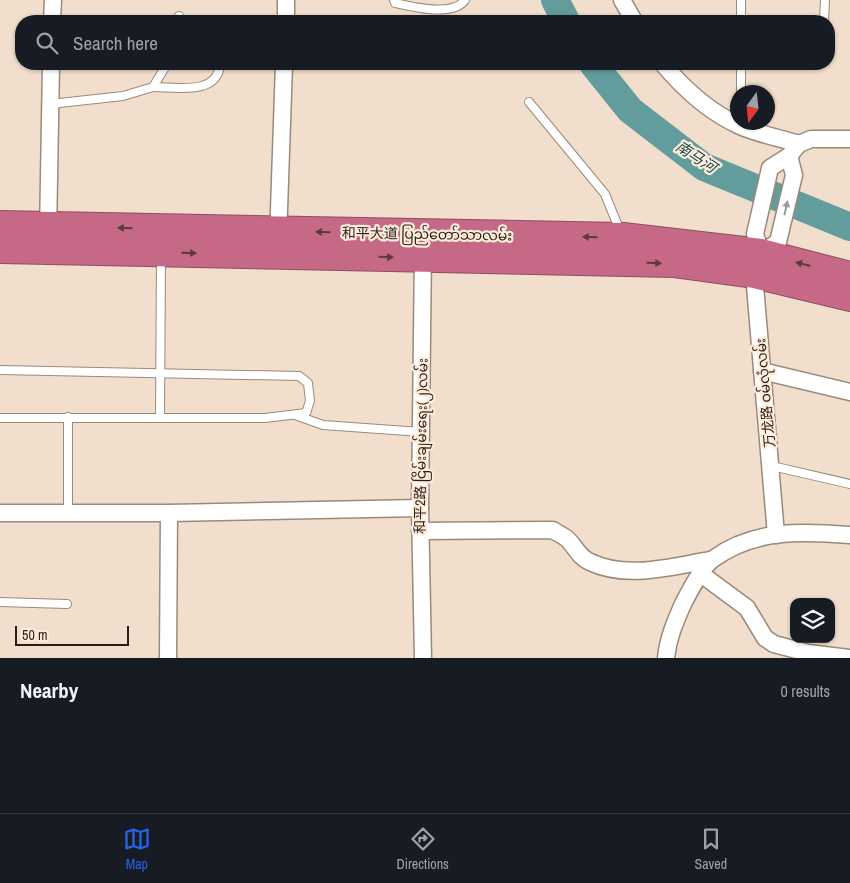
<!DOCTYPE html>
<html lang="en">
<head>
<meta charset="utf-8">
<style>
  body { margin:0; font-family:"Archivo Narrow","Noto Sans SC","Noto Sans Myanmar",sans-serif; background:#242831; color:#f1f3f6 }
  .controls { position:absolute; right:15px; bottom:15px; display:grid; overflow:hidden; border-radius:10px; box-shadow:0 1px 4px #0004 }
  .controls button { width:45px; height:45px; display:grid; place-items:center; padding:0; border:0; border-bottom:1px solid #363941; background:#171b24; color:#f1f3f6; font:25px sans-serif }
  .compass { position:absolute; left:730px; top:85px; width:45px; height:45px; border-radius:50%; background:#171b24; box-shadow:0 1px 4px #0004; rotate:195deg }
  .scale { position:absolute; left:15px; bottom:12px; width:114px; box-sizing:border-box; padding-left:5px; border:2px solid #261f18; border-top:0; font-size:14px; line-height:18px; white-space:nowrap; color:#261f18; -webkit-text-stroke:4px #feebd9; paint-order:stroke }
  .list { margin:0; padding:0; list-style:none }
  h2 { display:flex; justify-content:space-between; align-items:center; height:65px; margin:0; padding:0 20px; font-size:21px }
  h2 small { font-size:16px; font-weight:400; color:#9ea1a6 }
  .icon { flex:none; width:28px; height:28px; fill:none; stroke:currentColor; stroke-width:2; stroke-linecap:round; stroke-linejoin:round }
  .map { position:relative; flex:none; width:850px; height:658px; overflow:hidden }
  .search { position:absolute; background:#171b24; box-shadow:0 1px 4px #0004; left:15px; right:15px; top:15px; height:55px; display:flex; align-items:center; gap:12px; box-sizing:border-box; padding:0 18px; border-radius:20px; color:#9ea1a6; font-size:19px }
  .sheet { height:155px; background:#171b24 }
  nav { display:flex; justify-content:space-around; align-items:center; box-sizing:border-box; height:70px; border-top:1px solid #363941; background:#171b24; font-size:14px; color:#9ea1a6 }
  nav a { display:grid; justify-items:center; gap:2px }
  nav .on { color:#2563eb }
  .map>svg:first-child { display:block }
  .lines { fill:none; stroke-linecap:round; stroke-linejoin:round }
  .river { stroke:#639c9d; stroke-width:28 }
  .lane-casing { stroke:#9b8a7a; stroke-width:10 }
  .street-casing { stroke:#9b8a7a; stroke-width:19 }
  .highway-casing { stroke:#8d4f60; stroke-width:30 }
  .lane { stroke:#fff; stroke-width:8 }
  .street { stroke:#fff; stroke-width:16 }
  .highway { stroke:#c56987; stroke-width:28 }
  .oneway { fill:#9d9a97 }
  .oneway2 { fill:#5e393f }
  .labels { text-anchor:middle; stroke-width:4.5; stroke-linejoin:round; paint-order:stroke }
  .street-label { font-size:14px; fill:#261f18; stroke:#feebd9 }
  .water-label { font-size:15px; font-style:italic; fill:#154a4b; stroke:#feebd9 }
</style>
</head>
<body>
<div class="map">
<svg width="850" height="658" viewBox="0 0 850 658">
  <rect width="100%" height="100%" fill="#f1decc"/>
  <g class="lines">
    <!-- river -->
    <g class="river">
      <path d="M555 0 566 21"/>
      <path d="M593 64 630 110 704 167 850 227"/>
    </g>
    <defs>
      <g id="lane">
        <path d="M394 0 395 3C412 7 453 17 465 0"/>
        <path d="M178 21 179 16"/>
        <path d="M741 21V0"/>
        <path d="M824 21 825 0"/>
        <path d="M153 87C176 87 218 96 220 64"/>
        <path d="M741 92V64"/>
        <path d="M529 102 605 194 620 231"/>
        <path d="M50 104 123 96 153 87 167 64"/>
        <path d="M0 370 299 376 308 383 310 401 306 413 265 418H0"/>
        <path d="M295 415 323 425 421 432"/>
        <path d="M68 417V513"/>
        <path d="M160 417 161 256"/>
        <path d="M772 466 850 484"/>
        <path d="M0 602 67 604"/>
      </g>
      <g id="street">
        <path d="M622 0 634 21"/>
        <path d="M52 21 53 0"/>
        <path d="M286 21V0"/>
        <path d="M663 64C684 89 709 112 740 126 758 134 780 138 799 144"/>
        <path d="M48 234 51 64"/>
        <path d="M278 239 284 64"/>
        <path d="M761 253 778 242 794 175 789 156"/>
        <path d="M762 371 850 392"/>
        <path d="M0 513H169L420 508"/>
        <path d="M420 531 553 530C557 533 562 535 566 538 575 545 577 556 590 562 628 580 673 566 711 560"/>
        <path d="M776 535 754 274 761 253 755 234 770 168 789 156 799 144 811 139H850"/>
        <path d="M701 574 747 608 765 638 774 644 808 653 849 658"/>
        <path d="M168 658 169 513"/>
        <path d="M423 658 420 508 423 250"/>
        <path d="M666 658C668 638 675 622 683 604 689 592 703 566 713 559 754 529 802 531 850 535"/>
      </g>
      <g id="highway">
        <path d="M0 225 623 237 761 253 850 276"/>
        <path d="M0 249 673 263 754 274 850 297"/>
      </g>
    </defs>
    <!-- lane casing -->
    <use href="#lane" class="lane-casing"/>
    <!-- street casing -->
    <use href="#street" class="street-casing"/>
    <!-- highway casing -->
    <use href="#highway" class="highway-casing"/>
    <!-- lane -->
    <use href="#lane" class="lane"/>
    <!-- street -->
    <use href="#street" class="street"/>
    <!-- highway -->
    <use href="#highway" class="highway"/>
  </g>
  <!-- one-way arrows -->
  <defs><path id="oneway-solid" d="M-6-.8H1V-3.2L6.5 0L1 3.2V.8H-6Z" transform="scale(1.25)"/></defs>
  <use class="oneway" href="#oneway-solid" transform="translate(786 208) rotate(-77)"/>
  <g class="oneway2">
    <use href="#oneway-solid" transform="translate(125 228) rotate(-179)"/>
    <use href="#oneway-solid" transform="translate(323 232) rotate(-179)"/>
    <use href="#oneway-solid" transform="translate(590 237) rotate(-179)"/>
    <use href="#oneway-solid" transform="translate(189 253) rotate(1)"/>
    <use href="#oneway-solid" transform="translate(386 257) rotate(1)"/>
    <use href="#oneway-solid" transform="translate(654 263) rotate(1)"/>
    <use href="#oneway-solid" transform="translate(803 264) rotate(-165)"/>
  </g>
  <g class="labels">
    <!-- street labels -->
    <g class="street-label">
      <text transform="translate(427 234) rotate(1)" y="5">和平大道 ပြည်တော်သာလမ်း</text>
      <text transform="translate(765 393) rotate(-95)" y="5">万龙路 ဝမ်လုံလမ်း</text>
      <text transform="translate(421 446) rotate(-89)" y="5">和平2路 ငြိမ်းချမ်းရေး(၂)လမ်း</text>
    </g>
    <!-- water labels -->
    <g class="water-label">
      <text transform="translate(696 157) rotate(33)" y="5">南马河</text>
    </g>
  </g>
</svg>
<div class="controls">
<button><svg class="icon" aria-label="layers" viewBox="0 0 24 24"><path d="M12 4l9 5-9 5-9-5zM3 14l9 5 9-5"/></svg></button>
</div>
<svg class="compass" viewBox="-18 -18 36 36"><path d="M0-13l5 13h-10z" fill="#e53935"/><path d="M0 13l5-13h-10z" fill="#9ea1a6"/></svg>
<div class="scale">50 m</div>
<div class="search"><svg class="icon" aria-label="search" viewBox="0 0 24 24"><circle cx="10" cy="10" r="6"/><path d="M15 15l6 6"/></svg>Search here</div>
</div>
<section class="sheet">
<h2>Nearby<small>0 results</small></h2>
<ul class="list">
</ul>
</section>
<nav>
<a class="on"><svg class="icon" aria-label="map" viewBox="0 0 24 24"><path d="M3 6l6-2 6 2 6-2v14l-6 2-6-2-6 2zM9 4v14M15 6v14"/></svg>Map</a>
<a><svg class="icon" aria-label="directions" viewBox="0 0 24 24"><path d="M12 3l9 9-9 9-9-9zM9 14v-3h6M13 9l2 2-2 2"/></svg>Directions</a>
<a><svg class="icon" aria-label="saved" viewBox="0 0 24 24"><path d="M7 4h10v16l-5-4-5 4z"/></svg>Saved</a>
</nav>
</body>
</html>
